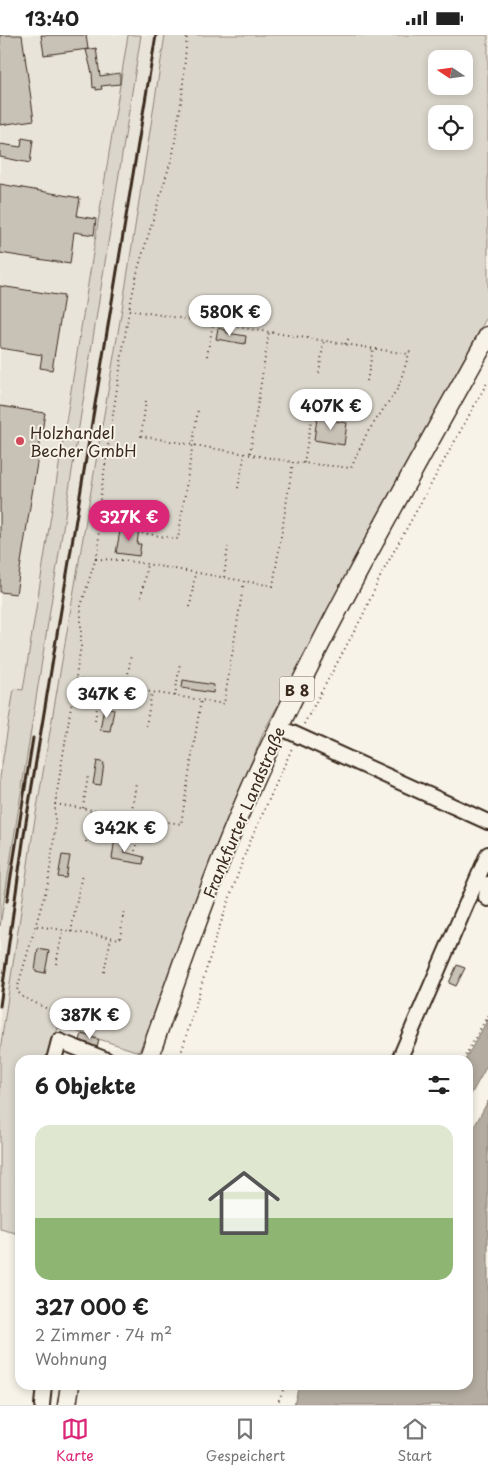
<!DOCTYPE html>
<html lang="de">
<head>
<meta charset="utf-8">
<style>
	body { margin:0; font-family:"Playpen Sans",sans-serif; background:#f2f2f2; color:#222; height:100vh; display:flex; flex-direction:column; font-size:19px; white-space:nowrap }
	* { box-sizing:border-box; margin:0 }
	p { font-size:16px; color:#767676 }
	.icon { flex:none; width:28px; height:28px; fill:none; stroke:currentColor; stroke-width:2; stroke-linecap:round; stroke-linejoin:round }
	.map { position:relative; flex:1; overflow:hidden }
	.panel { position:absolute; left:15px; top:1020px; width:458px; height:335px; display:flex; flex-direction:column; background:#fff; border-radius:15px; box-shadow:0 2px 8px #0003 }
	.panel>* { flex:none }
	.needle { width:32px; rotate:283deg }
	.controls { position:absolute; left:428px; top:15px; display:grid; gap:10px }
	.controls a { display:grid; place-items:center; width:45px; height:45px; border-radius:10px; background:#fff; box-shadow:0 2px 8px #0003; font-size:25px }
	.price { position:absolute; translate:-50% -42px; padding:0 11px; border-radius:18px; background:#fff; color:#222; font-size:16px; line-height:32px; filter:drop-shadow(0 1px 2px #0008) }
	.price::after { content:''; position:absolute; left:50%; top:30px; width:15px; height:11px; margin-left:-8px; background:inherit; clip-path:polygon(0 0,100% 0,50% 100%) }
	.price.active { background:#db2777; color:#fff }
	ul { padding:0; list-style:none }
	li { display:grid; align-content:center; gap:10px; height:265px; padding:0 20px }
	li+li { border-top:1px solid #e0e0e0 }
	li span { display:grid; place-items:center; height:155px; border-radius:15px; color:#555 }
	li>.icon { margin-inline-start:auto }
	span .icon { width:90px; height:90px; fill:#fffc; stroke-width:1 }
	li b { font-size:21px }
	h2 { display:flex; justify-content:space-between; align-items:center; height:60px; padding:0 20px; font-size:21px }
	.status { display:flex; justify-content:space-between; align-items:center; height:35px; padding:0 25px; background:#fff; direction:ltr }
	.status svg { height:14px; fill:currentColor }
	.tabs { display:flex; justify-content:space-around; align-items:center; height:70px; border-top:1px solid #e0e0e0; background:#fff; font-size:14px; color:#767676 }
	.tabs a { display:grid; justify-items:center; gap:2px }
	.tabs .active { color:#db2777 }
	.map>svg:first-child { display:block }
	.built { fill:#e9e4d9 }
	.green { fill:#dbd6cb; stroke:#8b8074; fill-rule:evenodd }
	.water { fill:#b4aca0; stroke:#84786c }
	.building { fill:#c8c1b6; stroke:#3b2a1e }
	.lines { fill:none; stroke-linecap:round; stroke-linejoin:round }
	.minor-casing { stroke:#3b2a1e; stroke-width:18 }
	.major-casing { stroke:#3b2a1e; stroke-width:21 }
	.path { stroke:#3b2a1e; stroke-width:2; stroke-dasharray:1 4; stroke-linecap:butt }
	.minor { stroke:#f7f3e8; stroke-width:14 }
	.major { stroke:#f7f3e8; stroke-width:18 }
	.rail { stroke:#3b2a1e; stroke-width:3 }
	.poi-dot { fill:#d1495b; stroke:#f7f3e8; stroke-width:2 }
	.labels { text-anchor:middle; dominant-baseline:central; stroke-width:4; stroke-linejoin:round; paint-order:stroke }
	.shield { fill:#f7f3e8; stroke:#73665b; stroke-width:1 }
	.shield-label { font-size:15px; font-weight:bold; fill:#3b2a1e }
	.poi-label { font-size:16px; fill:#3b2a1e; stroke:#f7f3e8; text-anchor:start }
	.street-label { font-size:16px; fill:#3b2a1e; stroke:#f7f3e8 }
</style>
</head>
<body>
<div class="status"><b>13:40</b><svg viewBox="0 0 49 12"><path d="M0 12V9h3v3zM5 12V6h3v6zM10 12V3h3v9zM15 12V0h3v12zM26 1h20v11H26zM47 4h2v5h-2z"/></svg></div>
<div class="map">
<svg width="488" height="1370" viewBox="0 0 488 1370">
	<rect width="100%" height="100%" fill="#f7f3e8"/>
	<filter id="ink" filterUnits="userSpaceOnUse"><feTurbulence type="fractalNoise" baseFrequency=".02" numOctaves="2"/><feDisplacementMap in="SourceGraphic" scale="10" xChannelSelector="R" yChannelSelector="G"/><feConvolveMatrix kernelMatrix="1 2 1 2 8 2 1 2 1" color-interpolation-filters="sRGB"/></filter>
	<g filter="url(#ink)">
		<!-- built -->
		<path class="built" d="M0 0H128L23 655 14 654 0 741Z
			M141 0H165L123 268 33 796 0 1018V891Z"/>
		<!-- green -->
		<path class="green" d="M128 0H141L0 891V742L14 654 23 655Z
			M165 0H488V280L263 698 139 1017 68 994 58 993 49 1025H20V1127L15 1144 20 1154V1199L0 1194V1018L3 995 33 796 123 268ZM436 24H464V51H436ZM436 79H464V106H436Z"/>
		<!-- water -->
		<path class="water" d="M488 984V1029L468 1065V1025H465Z
			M488 1066V1370H294L299 1350H468V1103Z"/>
		<!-- building -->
		<path class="building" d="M0 0H22L34 85 0 90Z
			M41 0H86L88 14 44 20Z
			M96 13 100 41 120 38V49L101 51 102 54 96 55V52L93 53 92 38 86 15Z
			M22 103 33 105 30 128 0 122V109L21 112Z
			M0 149 80 163 77 181 96 184 94 200 74 197 70 229 0 218Z
			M0 251 64 261 52 335 40 333 42 320 0 313Z
			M218 293 225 295 227 298 246 301 245 309 216 304Z
			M0 371 45 378 16 559 0 557Z
			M317 383 347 388 344 410 314 405Z
			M124 491 139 494 137 509H141L139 521 116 518 120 496H124Z
			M183 645 214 650 213 658 182 653Z
			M104 672 114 674 110 696 100 695Z
			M97 726 104 728 101 750 93 749Z
			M115 802 126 804 124 817 144 822 143 829 112 824Z
			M62 820 70 821 66 843 58 842Z
			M38 914 49 916 45 938 35 936Z
			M457 930 465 933 456 951 449 948Z
			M82 999 99 1005 97 1012 80 1005Z"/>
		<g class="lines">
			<!-- minor casing -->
			<g class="minor-casing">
				<path id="minor" d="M290 697 488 787
					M488 849 486 862 488 864
					M54 1025 59 1006 107 1025
					M399 1025 488 819
					M42 1370 44 1350"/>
			</g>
			<!-- major casing -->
			<g class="major-casing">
				<path id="major" d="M148 1025C182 929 215 832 257 739 326 589 408 445 488 301
					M67 1370 70 1350"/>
			</g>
			<!-- path -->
			<path class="path" d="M129 275 408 319
				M345 309 349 303
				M207 321 213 289
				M319 338 324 306
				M367 346 373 314
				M146 366 141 401 293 427
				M250 418 269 297
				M304 428 312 380
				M238 453 245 419
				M142 498 178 504 198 375
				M96 524 123 525 244 546
				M224 542 228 512
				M141 562 147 529
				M190 572 195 538
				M76 644 101 649
				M126 653 131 619
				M175 661 180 628
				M95 685 101 649 201 665
				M304 689 362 582 382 538 488 346
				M146 691 152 657
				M55 769 181 789 201 665 224 669 244 546 273 551 293 427 351 433 367 398 398 353 411 313
				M83 773 88 741
				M131 781 136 748
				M86 807 91 774
				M135 816 140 782
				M37 891 120 904 124 875
				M71 897 82 839
				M56 929 63 895
				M104 937 111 903
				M62 994 60 980 23 962 17 956 18 951 48 848 55 795V769L81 611V571L99 513 98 477 129 275 138 234 173 119 182 61 187 0
				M165 1019 179 1025
				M179 1025 216 902 246 816 293 711
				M463 1025 488 980
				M277 1370 285 1350"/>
			<!-- minor -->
			<use href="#minor" class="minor"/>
			<!-- major -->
			<use href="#major" class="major"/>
			<!-- rail -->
			<path class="rail" d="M7 866 33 703
				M0 971 25 793 156 0"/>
		</g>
	</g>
	<!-- markers -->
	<circle class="poi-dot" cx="20" cy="406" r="5"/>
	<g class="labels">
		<!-- shield labels -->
		<rect class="shield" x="279.5" y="641.5" width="35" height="25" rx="4"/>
		<g class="shield-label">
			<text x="297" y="654">B 8</text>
		</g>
		<!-- poi labels -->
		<g class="poi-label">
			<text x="30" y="397">Holzhandel<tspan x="30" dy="18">Becher GmbH</tspan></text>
		</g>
		<!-- street labels -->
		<g class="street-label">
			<text transform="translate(243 777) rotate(-67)">Frankfurter Landstraße</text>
		</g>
	</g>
</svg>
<div class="controls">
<a><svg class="needle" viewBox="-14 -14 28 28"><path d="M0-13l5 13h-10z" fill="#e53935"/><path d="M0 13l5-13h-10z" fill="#767676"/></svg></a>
<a><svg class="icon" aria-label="locate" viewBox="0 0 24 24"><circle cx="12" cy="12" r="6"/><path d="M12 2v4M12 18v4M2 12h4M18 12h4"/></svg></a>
</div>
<b class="price" style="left:230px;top:302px">580K €</b>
<b class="price" style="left:331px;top:396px">407K €</b>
<b class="price active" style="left:129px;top:507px">327K €</b>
<b class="price" style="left:107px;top:684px">347K €</b>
<b class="price" style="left:125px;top:818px">342K €</b>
<b class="price" style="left:90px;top:1005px">387K €</b>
<section class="panel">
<h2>6 Objekte<svg class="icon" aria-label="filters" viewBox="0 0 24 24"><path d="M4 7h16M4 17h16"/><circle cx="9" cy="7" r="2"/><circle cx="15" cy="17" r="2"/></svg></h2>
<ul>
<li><span style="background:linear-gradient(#dfe7d0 60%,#8fb573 0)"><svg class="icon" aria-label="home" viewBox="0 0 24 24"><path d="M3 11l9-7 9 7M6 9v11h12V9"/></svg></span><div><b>327 000 €</b><p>2 Zimmer · 74 m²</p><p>Wohnung</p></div></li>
</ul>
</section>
</div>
<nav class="tabs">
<a class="active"><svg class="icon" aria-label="map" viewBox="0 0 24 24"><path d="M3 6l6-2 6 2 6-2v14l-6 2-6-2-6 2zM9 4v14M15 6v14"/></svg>Karte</a>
<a><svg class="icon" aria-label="saved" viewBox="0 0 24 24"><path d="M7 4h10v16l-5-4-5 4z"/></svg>Gespeichert</a>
<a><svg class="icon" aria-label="home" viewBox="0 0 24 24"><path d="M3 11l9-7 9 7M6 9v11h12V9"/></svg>Start</a>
</nav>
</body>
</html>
